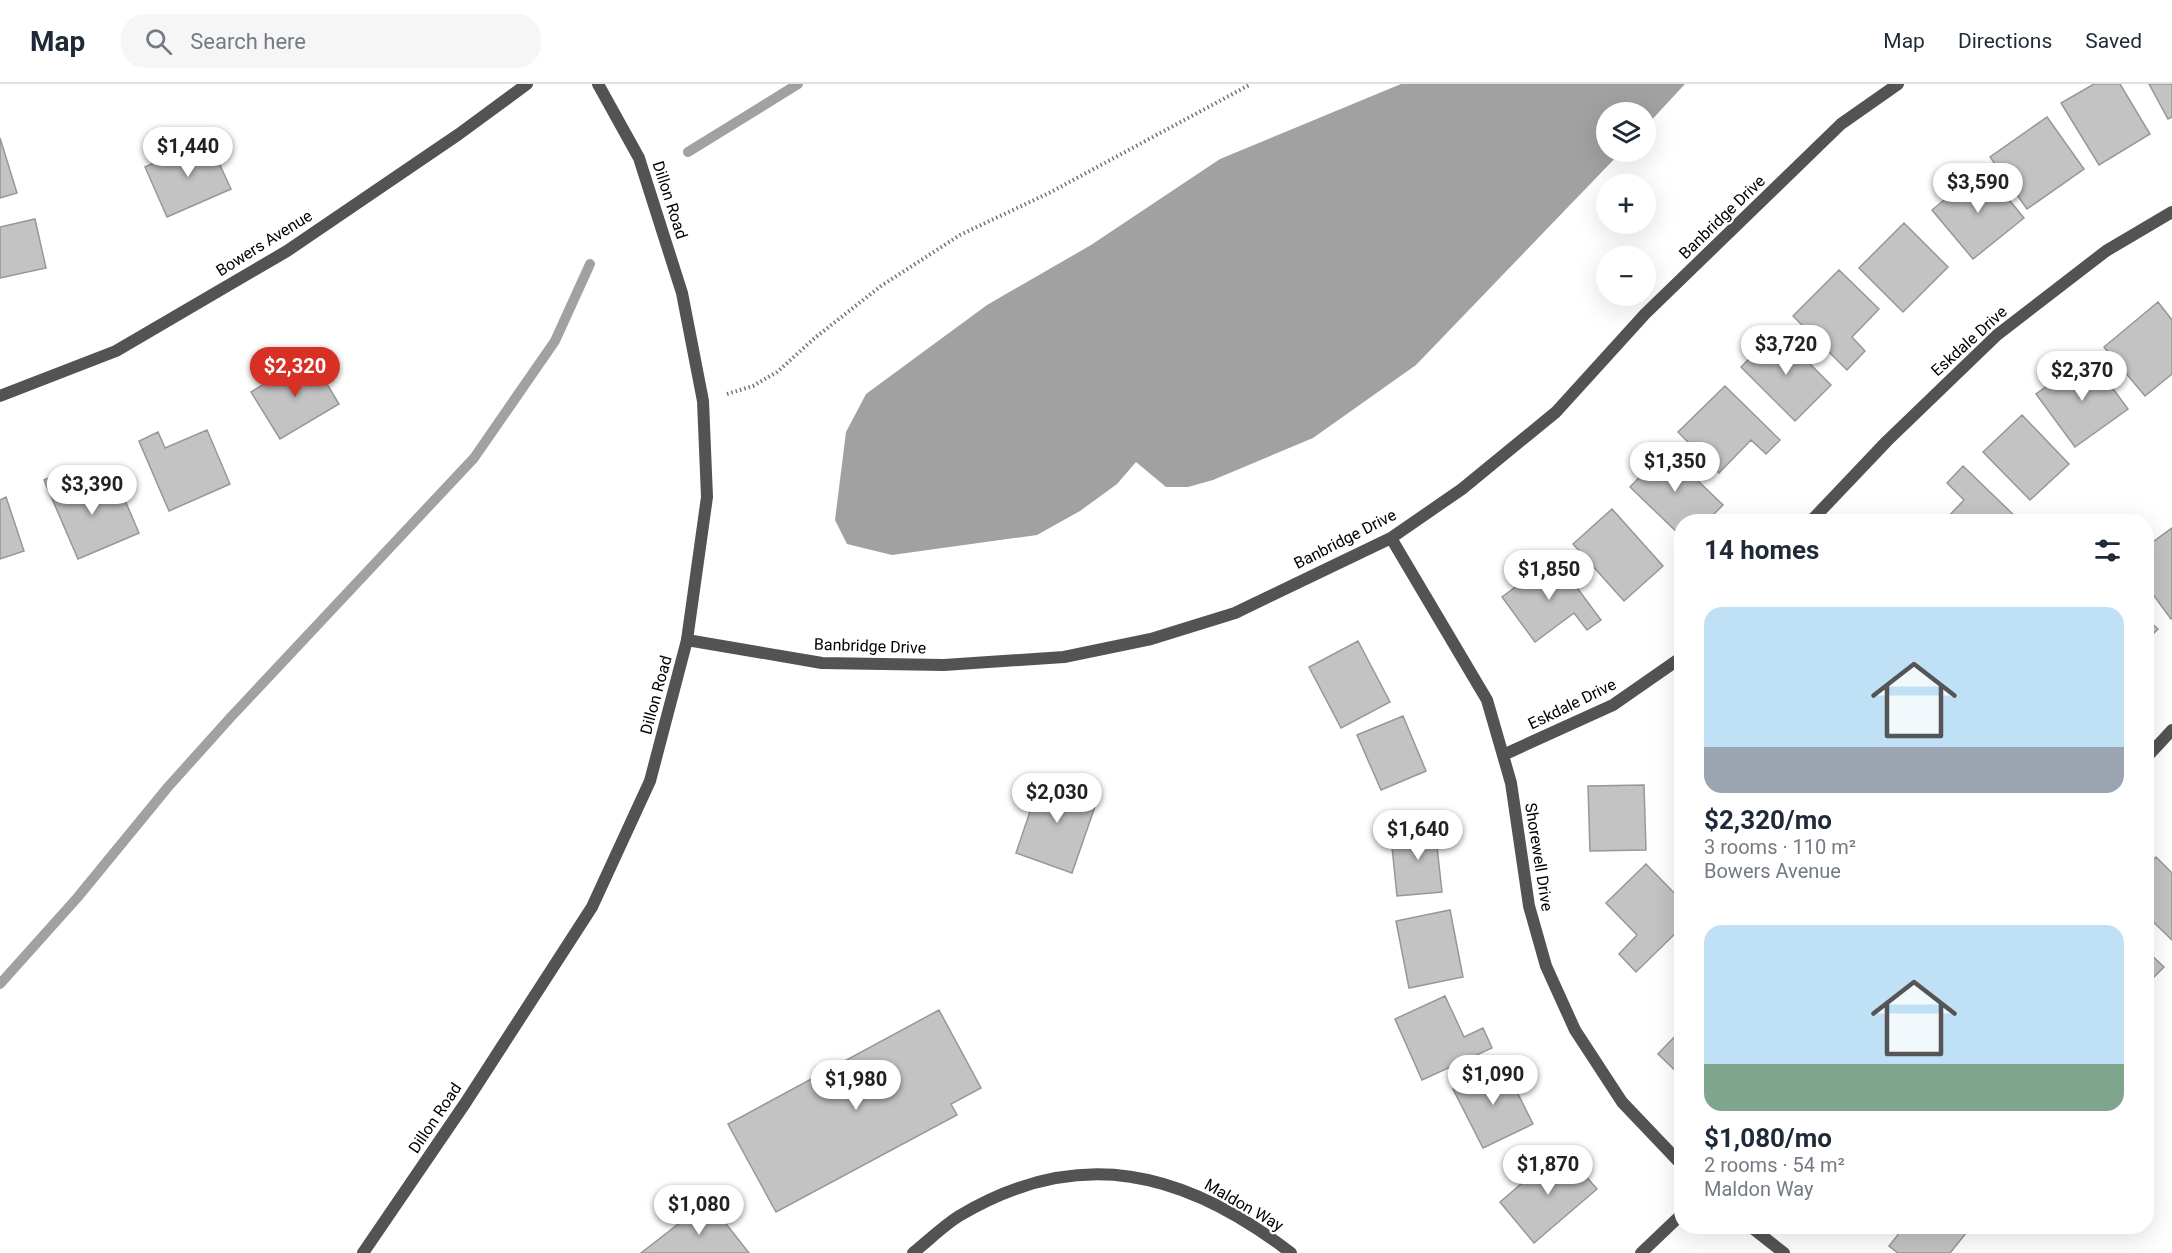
<!DOCTYPE html>
<html lang="en">
<head>
<meta charset="utf-8">
<style>
	body { margin:0; font-family:Roboto,sans-serif; background:#f6f6f7; color:#1f2937; height:100vh; display:flex; flex-direction:column; font-size:22px; white-space:nowrap }
	* { box-sizing:border-box; margin:0 }
	p { font-size:20px; color:#747a83 }
	.icon { flex:none; width:33px; height:33px; fill:none; stroke:currentColor; stroke-width:2; stroke-linecap:round; stroke-linejoin:round }
	.map { position:relative; flex:1; overflow:hidden }
	.drawer { position:absolute; left:1674px; top:430px; width:480px; height:720px; display:flex; flex-direction:column; background:#fff; border-radius:24px; box-shadow:0 6px 24px #0002 }
	.drawer>* { flex:none }
	.buttons { position:absolute; left:1596px; top:18px; display:grid; gap:12px }
	.buttons a { display:grid; place-items:center; width:60px; height:60px; border-radius:50%; background:#fff; box-shadow:0 6px 24px #0002; font-size:30px }
	.price { position:absolute; translate:-50% -51px; padding:0 14px; border-radius:21px; background:#fff; color:#222; font-size:20px; line-height:39px; filter:drop-shadow(0 2px 3px #0008) }
	.price::after { content:''; position:absolute; left:50%; top:36px; width:18px; height:14px; margin-left:-9px; background:inherit; clip-path:polygon(0 0,100% 0,50% 100%) }
	.price.on { background:#d93025; color:#fff }
	ul { padding:0; list-style:none }
	li { display:grid; align-content:center; gap:12px; height:318px; padding:0 30px }
	li span { display:grid; place-items:center; height:186px; border-radius:18px; color:#555 }
	li>.icon { margin-inline-start:auto }
	span .icon { width:108px; height:108px; fill:#fffc; stroke-width:1 }
	li b { font-size:26px }
	h2 { display:flex; justify-content:space-between; align-items:center; height:72px; padding:0 30px; font-size:26px }
	header { display:flex; align-items:center; gap:36px; box-sizing:border-box; height:84px; padding:0 30px; background:#fff; border-bottom:2px solid #e0e1e3 }
	header strong { font-size:28px }
	nav { display:flex; gap:33px; margin-inline-start:auto; font-size:21px }
	.search { width:420px; height:54px; background:#f6f6f7; display:flex; align-items:center; gap:15px; box-sizing:border-box; padding:0 21px; border-radius:24px; color:#747a83; font-size:22px }
	.map>svg:first-child { display:block }
	.water { fill:#a1a1a1 }
	.lines { fill:none; stroke-linecap:round; stroke-linejoin:round }
	.stream { stroke:#a1a1a1; stroke-width:10 }
	.building { fill:#c3c3c3; stroke:#979797; stroke-width:1.5 }
	.path { stroke:#757575; stroke-width:4; stroke-dasharray:1.5 3; stroke-linecap:butt }
	.minor { stroke:#535353; stroke-width:12 }
	.tertiary { stroke:#535353; stroke-width:12 }
	.labels { text-anchor:middle; dominant-baseline:central; stroke-width:4.5; stroke-linejoin:round; paint-order:stroke }
	.street-label { font-size:16px; fill:#000; stroke:#fff }
</style>
</head>
<body>
<header>
<strong>Map</strong>
<div class="search"><svg class="icon" aria-label="search" viewBox="0 0 24 24"><circle cx="10" cy="10" r="6"/><path d="M15 15l6 6"/></svg>Search here</div>
<nav><a>Map</a><a>Directions</a><a>Saved</a></nav>
</header>
<div class="map">
<svg width="2172" height="1169" viewBox="0 0 2172 1169">
	<rect width="100%" height="100%" fill="#fff"/>
	<!-- water -->
	<path class="water" d="M1401 0H1685L1646 42V28H1606V68H1621L1416 281 1313 354 1213 396 1188 403H1166L1136 378 1117 400 1080 427 1037 451 892 471 847 460 835 436 846 348 866 310 987 221 1091 161 1220 75Z"/>
	<g class="lines">
		<!-- stream -->
		<path class="stream" d="M688 68 798 0
			M0 900 77 814 168 703 230 634 474 374 555 257 590 180"/>
	</g>
	<!-- building -->
	<path class="building" d="M2094 0H2120L2150 50 2099 81 2061 19Z
		M2149 0H2172V33L2168 35Z
		M2047 33 2084 85 2027 125 1990 73Z
		M0 54 17 109 0 114Z
		M208 55 231 105 167 133 145 83Z
		M1983 84 2024 134 1973 175 1932 126Z
		M35 135 46 184 0 194V143Z
		M1904 139 1948 183 1903 228 1859 184Z
		M1839 186 1879 225 1852 253 1865 267 1847 286 1793 232Z
		M2158 218 2172 236V290L2145 312 2104 263Z
		M1777 247 1831 301 1795 337 1741 283Z
		M310 272 339 320 280 355 251 308Z
		M2089 272 2128 325 2075 363 2036 310Z
		M1725 302 1780 356 1766 370 1751 356 1719 389 1678 348Z
		M2022 331 2069 380 2030 416 1983 368Z
		M207 346 230 400 169 427 139 357 158 348 165 364Z
		M1666 366 1723 421 1706 438H1682V453L1630 403Z
		M1963 382 2021 438H1943L1964 416 1947 399Z
		M65 387 78 418 118 400 139 449 78 475 44 396Z
		M6 413 24 467 0 475V416Z
		M1612 425 1663 482 1624 517 1573 460Z
		M2172 444V535H2171L2146 501V463Z
		M1555 474 1601 536 1587 546 1574 529 1535 558 1502 513Z
		M2146 534 2158 545 2146 557Z
		M1358 557 1390 618 1341 644 1309 583Z
		M1403 632 1426 687 1381 706 1357 651Z
		M1042 692 1099 711 1072 789 1016 769Z
		M1644 701 1646 766 1590 767 1588 702Z
		M1434 735 1442 808 1397 812 1392 763 1406 761 1404 739Z
		M2156 773 2172 789V856L2146 831V821L2152 815 2146 810V783Z
		M1646 780 1682 817V843L1636 888 1619 870 1637 851 1606 819Z
		M1450 826 1463 893 1409 904 1396 837Z
		M2146 866 2164 883 2146 901Z
		M1445 912 1464 953 1483 944 1492 964 1422 996 1395 935Z
		M939 926 981 1004 951 1020 957 1031 776 1128 728 1040Z
		M1682 945V993L1658 970Z
		M1503 980 1533 1040 1483 1064 1453 1005Z
		M1562 1065 1597 1105 1534 1159 1500 1118Z
		M708 1117 749 1169H641Z
		M1904 1143H1971L1950 1169H1898L1889 1162Z"/>
	<g class="lines">
		<!-- path -->
		<path class="path" d="M727 310 753 302 777 288 816 253 881 202 960 151 1051 108 1251 0"/>
		<!-- minor -->
		<path class="minor" d="M0 312 116 267 287 167 459 50 527 0
			M1810 438 1887 357 1997 251 2106 167 2172 128
			M1391 454 1487 616 1511 699 1529 822 1546 882 1575 946 1622 1018 1682 1081
			M687 556 822 579 944 581 1064 573 1151 555 1235 529 1391 454 1462 405 1556 328 1645 230 1841 40 1898 0
			M1503 671 1613 621 1682 573
			M2146 674 2172 646
			M1751 1143 1784 1169
			M913 1169C928 1157 943 1142 959 1132 1079 1060 1185 1087 1291 1169
			M1641 1169 1682 1130"/>
		<!-- tertiary -->
		<path class="tertiary" d="M363 1169 466 1018 592 823 650 697 687 556 707 413 703 317 682 209 639 74 598 0"/>
	</g>
	<g class="labels">
		<!-- street labels -->
		<g class="street-label">
			<text transform="translate(670 116) rotate(72)">Dillon Road</text>
			<text transform="translate(1722 133) rotate(-44)">Banbridge Drive</text>
			<text transform="translate(264 159) rotate(-32)">Bowers Avenue</text>
			<text transform="translate(1969 257) rotate(-42)">Eskdale Drive</text>
			<text transform="translate(1345 455) rotate(-27)">Banbridge Drive</text>
			<text transform="translate(870 562) rotate(2)">Banbridge Drive</text>
			<text transform="translate(656 611) rotate(-75)">Dillon Road</text>
			<text transform="translate(1572 620) rotate(-26)">Eskdale Drive</text>
			<text transform="translate(1539 773) rotate(81)">Shorewell Drive</text>
			<text transform="translate(435 1034) rotate(-56)">Dillon Road</text>
			<text transform="translate(1244 1121) rotate(30)">Maldon Way</text>
		</g>
	</g>
</svg>
<div class="buttons">
<a><svg class="icon" aria-label="layers" viewBox="0 0 24 24"><path d="M12 4l9 5-9 5-9-5zM3 14l9 5 9-5"/></svg></a>
<a>+</a>
<a>−</a>
</div>
<b class="price" style="left:188px;top:94px">$1,440</b>
<b class="price" style="left:1978px;top:130px">$3,590</b>
<b class="price" style="left:1786px;top:292px">$3,720</b>
<b class="price on" style="left:295px;top:314px">$2,320</b>
<b class="price" style="left:2082px;top:318px">$2,370</b>
<b class="price" style="left:1675px;top:409px">$1,350</b>
<b class="price" style="left:92px;top:432px">$3,390</b>
<b class="price" style="left:1549px;top:517px">$1,850</b>
<b class="price" style="left:1057px;top:740px">$2,030</b>
<b class="price" style="left:1418px;top:777px">$1,640</b>
<b class="price" style="left:1493px;top:1022px">$1,090</b>
<b class="price" style="left:856px;top:1027px">$1,980</b>
<b class="price" style="left:1548px;top:1112px">$1,870</b>
<b class="price" style="left:699px;top:1152px">$1,080</b>
<section class="drawer">
<h2>14 homes<svg class="icon" aria-label="filters" viewBox="0 0 24 24"><path d="M4 7h16M4 17h16"/><circle cx="9" cy="7" r="2"/><circle cx="15" cy="17" r="2"/></svg></h2>
<ul>
<li><span style="background:linear-gradient(#bfe0f5 75%,#9aa5b1 0)"><svg class="icon" aria-label="home" viewBox="0 0 24 24"><path d="M3 11l9-7 9 7M6 9v11h12V9"/></svg></span><div><b>$2,320/mo</b><p>3 rooms · 110 m²</p><p>Bowers Avenue</p></div></li>
<li><span style="background:linear-gradient(#bfe0f5 75%,#7fa58c 0)"><svg class="icon" aria-label="home" viewBox="0 0 24 24"><path d="M3 11l9-7 9 7M6 9v11h12V9"/></svg></span><div><b>$1,080/mo</b><p>2 rooms · 54 m²</p><p>Maldon Way</p></div></li>
</ul>
</section>
</div>
</body>
</html>
